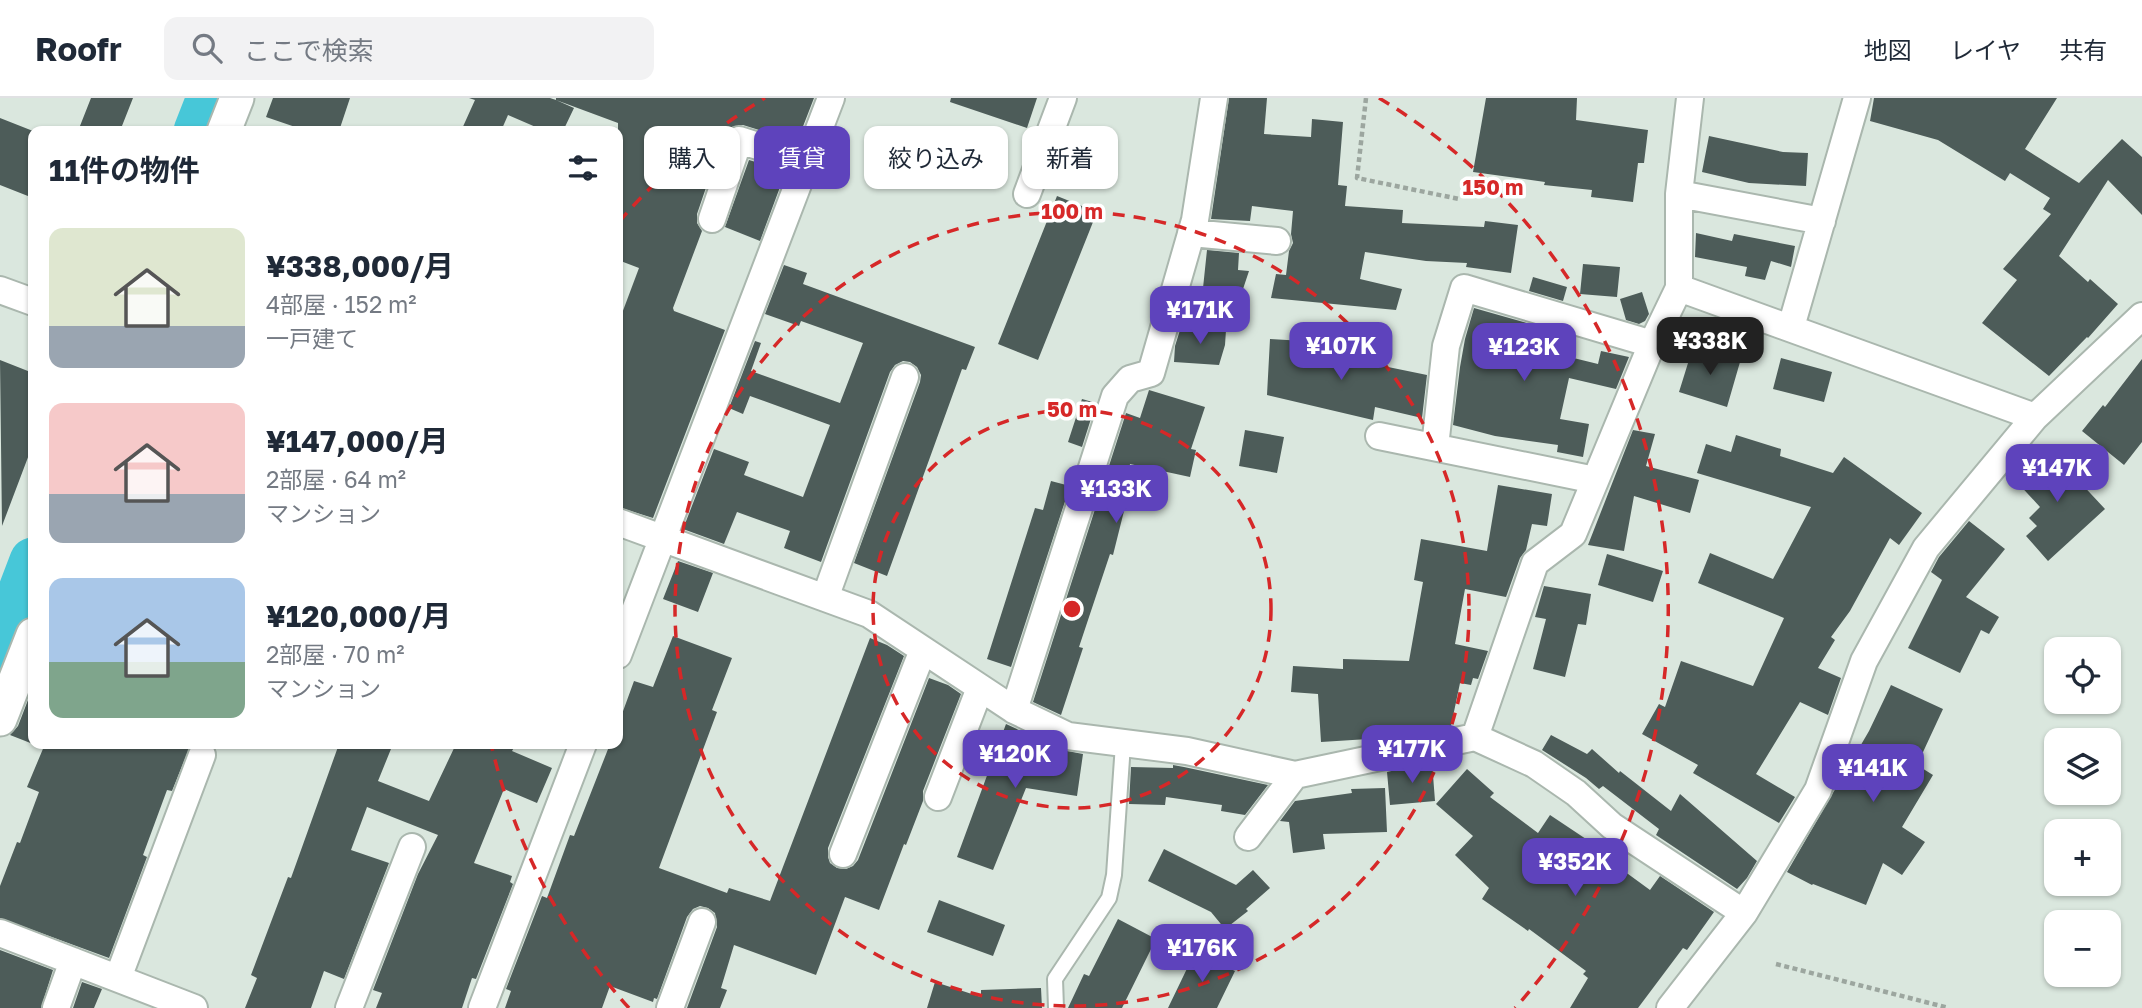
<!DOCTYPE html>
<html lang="ja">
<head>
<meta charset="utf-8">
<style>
	body { margin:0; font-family:"Golos Text","Noto Sans JP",sans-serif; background:#f2f2f3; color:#1f2937; height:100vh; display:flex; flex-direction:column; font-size:26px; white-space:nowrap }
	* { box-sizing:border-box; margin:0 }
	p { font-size:23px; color:#747a83 }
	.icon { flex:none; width:38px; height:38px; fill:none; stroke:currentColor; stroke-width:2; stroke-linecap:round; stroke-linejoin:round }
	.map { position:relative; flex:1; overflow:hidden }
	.drawer { position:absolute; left:28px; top:28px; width:595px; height:623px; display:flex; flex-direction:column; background:#fff; border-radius:14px; box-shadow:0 2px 5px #0004 }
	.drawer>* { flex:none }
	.hud { position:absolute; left:644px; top:28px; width:665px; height:63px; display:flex; gap:14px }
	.controls { position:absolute; left:2044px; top:539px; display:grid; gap:14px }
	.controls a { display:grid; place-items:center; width:77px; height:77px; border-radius:14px; background:#fff; box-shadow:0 2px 5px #0004; font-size:35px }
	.price { position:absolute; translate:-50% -60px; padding:0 16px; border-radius:14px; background:#5e43bc; color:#fff; font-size:23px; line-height:46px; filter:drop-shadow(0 2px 4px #0008) }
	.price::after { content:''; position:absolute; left:50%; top:42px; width:21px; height:16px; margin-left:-10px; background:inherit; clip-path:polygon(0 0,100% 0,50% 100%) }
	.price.on { background:#222; color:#fff }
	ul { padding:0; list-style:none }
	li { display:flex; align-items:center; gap:21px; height:175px; padding:0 21px }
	li span { display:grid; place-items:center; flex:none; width:196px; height:140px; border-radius:14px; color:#555 }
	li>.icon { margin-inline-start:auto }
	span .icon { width:84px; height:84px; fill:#fffc; stroke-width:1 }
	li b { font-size:30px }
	h2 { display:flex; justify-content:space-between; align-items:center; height:84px; padding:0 21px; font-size:30px }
	.pill { padding:0 24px; border-radius:14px; background:#fff; box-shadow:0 2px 5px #0004; font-size:24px; line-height:63px }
	.pill.on { background:#5e43bc; color:#fff }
	header { display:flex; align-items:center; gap:42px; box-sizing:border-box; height:98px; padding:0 35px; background:#fff; border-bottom:2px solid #e0e1e3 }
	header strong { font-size:33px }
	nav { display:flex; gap:38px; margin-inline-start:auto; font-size:24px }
	.search { width:490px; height:63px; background:#f2f2f3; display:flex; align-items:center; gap:18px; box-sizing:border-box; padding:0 24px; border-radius:14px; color:#747a83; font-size:26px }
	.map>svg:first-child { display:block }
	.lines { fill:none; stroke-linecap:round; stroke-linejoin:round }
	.river { stroke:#47c7d8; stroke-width:47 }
	.building { fill:#4d5c59 }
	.service-casing { stroke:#aab7ae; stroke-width:18 }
	.minor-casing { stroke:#aab7ae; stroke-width:30 }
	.tertiary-casing { stroke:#aab7ae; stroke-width:37 }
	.path { stroke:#9ca69f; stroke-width:4.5; stroke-dasharray:5 3.5; stroke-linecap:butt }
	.service { stroke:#fff; stroke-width:14 }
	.minor { stroke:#fff; stroke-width:26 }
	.tertiary { stroke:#fff; stroke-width:33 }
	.ring { fill:none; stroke:#d62828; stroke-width:3.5; stroke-dasharray:12 9 }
	.centre { fill:#d62828; stroke:#fff; stroke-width:3.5 }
	.ring-label { font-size:21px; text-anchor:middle; font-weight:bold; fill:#d62828; stroke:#fff; stroke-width:7; stroke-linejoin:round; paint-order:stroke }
</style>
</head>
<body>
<header>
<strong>Roofr</strong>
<div class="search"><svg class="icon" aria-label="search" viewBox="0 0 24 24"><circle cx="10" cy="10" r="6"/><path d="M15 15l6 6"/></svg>ここで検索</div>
<nav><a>地図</a><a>レイヤ</a><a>共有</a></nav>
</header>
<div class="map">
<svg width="2142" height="910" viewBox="0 0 2142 910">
	<rect width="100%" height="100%" fill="#dae7de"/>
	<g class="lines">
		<!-- river -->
		<path class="river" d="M197 33 210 0
			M0 549 33 463"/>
	</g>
	<!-- building -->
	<path class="building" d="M91 0H133L120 33H78Z
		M273 0H350L339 33H307L266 19Z
		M469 0H550L556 2V0H814L797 44 743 27 729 30 724 37 697 116V125L702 133 673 210 674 213 725 232 653 420 618 409V226L639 170 618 162V25L556 2 574 10 563 33H545L508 17 501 33H461L475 2Z
		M951 0H1037L1027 30 950 4Z
		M1229 0H1267L1264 36 1311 39 1312 21 1343 24 1338 87 1347 88 1345 108 1403 112 1402 125 1484 129 1485 123 1518 127 1511 175 1466 169 1467 165 1426 163 1365 154 1360 181 1402 191 1396 212 1271 200 1276 176 1286 177 1289 153 1293 145 1291 136 1293 113 1252 108 1250 123 1211 121Z
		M1486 0H1577L1576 22 1648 32 1644 65H1638L1633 104 1591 99 1592 92 1544 87 1545 84 1473 74Z
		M1874 0H2057L2025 51 2079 85 2122 41 2142 59V117L2108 82 2059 158 2088 184 2090 181 2118 206 2088 240 2087 239 2049 278 1982 225 2017 182 2003 171 2051 116 2043 111 2050 100 2010 75 2005 83 1938 42 1870 23Z
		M0 20 33 33V100L0 87Z
		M1709 38 1783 54 1808 55 1806 88 1749 85 1702 74Z
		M749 62 786 73 760 143 725 129Z
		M1057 98 1097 114 1038 262 998 246Z
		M1696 135 1732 143 1734 136 1795 148 1791 169 1771 163 1765 182 1745 178 1747 169 1695 159Z
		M1207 152 1239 155 1238 172 1249 173 1242 194 1203 190Z
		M1583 166 1620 169 1617 199 1580 196Z
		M784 167 807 175 803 186 975 249 966 272 962 271 887 478 854 465 920 284 921 277 917 269 910 264 903 263 895 267 890 274 821 464 784 450 790 433 737 414 724 446 683 431 714 351 749 364 744 377 803 399 830 327 750 298 743 316 729 310 755 243 761 245 751 273 840 305 863 245 801 223 799 228 765 216Z
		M1533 179 1567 189 1563 203 1529 193Z
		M1642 194 1649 216 1645 223 1639 226 1626 222 1620 201Z
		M1474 210 1555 233 1549 254 1598 266 1601 253 1629 259 1616 291 1569 280 1560 321 1589 326 1583 359 1557 354 1558 347 1495 338 1453 327 1460 269 1465 241Z
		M1181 229 1226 232 1225 247 1219 267 1174 264 1175 248Z
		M1270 241 1321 244 1320 255 1427 277 1422 320 1375 309 1373 322 1267 297Z
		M1693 249 1740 264 1727 309 1679 294Z
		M1781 260 1832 274 1824 304 1773 291Z
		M2142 261V344L2124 367 2082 333 2103 307 2105 309Z
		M0 262 33 275V346L2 428Z
		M1149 292 1205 309 1191 351 1196 352 1190 379 1130 366 1123 408 1125 409 1113 457 1110 456 1079 549 1083 550 1061 617 1033 604 1126 315 1140 320Z
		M1082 301 1096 305 1082 349 1068 344Z
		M1245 332 1284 339 1277 375 1239 368Z
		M1633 332 1655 336 1646 368 1699 382 1690 415 1634 398 1624 453 1588 447Z
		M1736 337 1781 351 1780 358 1833 375 1844 359 1922 415 1899 447 1890 440 1850 513 1831 539 1835 542 1818 570 1841 580 1828 617 1800 604 1756 676 1795 699 1779 725 1693 675 1698 667 1642 636 1659 606 1665 609 1681 563 1753 588 1784 520 1698 485 1710 455 1773 481 1811 409 1697 375 1706 346 1731 354Z
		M2049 351 2105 411 2048 463 2026 438 2037 428 2029 420 2040 409 2015 382Z
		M1051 383 1070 388 1011 569 987 561 1035 410 1043 412Z
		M1498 387 1552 396 1547 428 1532 426 1526 452 1520 460 1506 499 1465 491 1455 546 1488 553 1478 581 1473 580 1471 587 1460 585 1451 628 1384 642V640L1321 644 1318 596 1291 594 1293 568 1343 571V561L1409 563 1423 484 1414 482 1421 441 1487 453Z
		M1969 423 2005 451 1966 499 1999 519 1989 536 1981 532 1960 575 1908 550 1942 482 1931 474 1939 459Z
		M1607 456 1663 473 1653 504 1598 487Z
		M678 463 713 475 698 514 663 501Z
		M1544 488 1591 496 1586 527 1578 526 1565 579 1533 571 1546 521 1535 519Z
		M673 538 732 560 712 612 717 614 659 770 727 795 729 790 770 803 870 540 887 547 904 558 828 750V759L830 765 837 770 846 771 853 768 858 762 929 580 948 587 961 596 923 693V703L906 747 904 746 879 812 845 799 816 877 734 847 721 890 727 892 720 910H687L717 829 715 815 708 810 700 808 693 811 687 819 657 901 654 900 653 904 610 888 602 910H505L511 893 506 891 542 798 547 800 570 737 574 738 610 646H618V627L634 583 653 589Z
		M1891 587 1943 611 1917 667 1933 677 1902 729 1925 744 1902 777 1883 765 1866 807 1813 786 1812 787 1787 774 1869 633Z
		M33 589V646L10 637 18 628Z
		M1006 626 1062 652 1083 656 1077 698 1026 690 993 772 957 759Z
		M1551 637 1587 656 1592 651 1619 675 1620 673 1671 713 1680 696 1757 763 1747 780 1737 791 1656 737 1659 731 1603 688 1599 691 1586 680 1542 652Z
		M45 646H191L172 693 167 692 143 757 147 759 109 860 0 820V788L17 744 20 745 39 694 27 689Z
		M339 646H393L378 683 429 703 456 646H516L512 653 552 670 537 705 504 691 474 765 512 778 510 784 513 786 476 881 472 880 462 910H376L382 895 373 892 418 776 438 737 367 709 351 752 389 765 344 881 324 873 311 910H245L257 880 251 877 288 779 291 780Z
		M1432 664 1435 703 1390 707 1387 674Z
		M1173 667 1184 669 1268 687 1245 717 1221 713 1222 707 1166 699 1165 707 1129 706 1131 669 1173 670Z
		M1467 671 1494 695 1490 699 1538 735 1550 717 1589 743 1587 746 1650 792 1660 778 1714 814 1687 852 1683 850 1638 910H1570L1588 880 1583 876 1586 873 1529 831 1528 833 1482 801 1489 790 1455 757 1473 738 1436 706Z
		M1385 690 1387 734 1323 736 1325 751 1293 755 1289 724 1280 723 1295 703 1352 695 1351 691Z
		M1164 751 1236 787 1253 772 1270 790 1246 811 1248 813 1225 831 1211 814 1148 783Z
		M939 802 1005 827 993 858 927 834Z
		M1118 821 1156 841 1122 910H1068L1084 876 1089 878Z
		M0 852 53 872 41 910H0Z
		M1195 854 1235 873 1217 910H1168Z
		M82 884 102 891 94 910H73Z
		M935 884 981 899V892L1041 890 1042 910H927Z"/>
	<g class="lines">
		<!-- service casing -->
		<g class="service-casing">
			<path id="service" d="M1056 910 1055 881 1109 800 1114 777 1123 646"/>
		</g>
		<!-- minor casing -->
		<g class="minor-casing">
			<path id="minor" d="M1690 0 1679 96V190L2035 319
				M1027 96 1063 0
				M1679 96 1822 123
				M712 121 739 42 806 63
				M1191 135 1277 143
				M0 192 33 204
				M1791 229 1857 0
				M1379 338 1595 382
				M1435 349 1446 248 1464 190 1652 246
				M618 424 869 516 1014 612 1068 638 1187 653 1295 677 1475 639 1534 666 1576 695 1612 728 1744 815
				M825 500 905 279
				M618 557 831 0
				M1014 612 1115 298 1130 281 1151 275 1195 122 1214 0
				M1475 639 1535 465 1573 436 1652 246 1679 190
				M938 699 980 590
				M1248 739 1295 677
				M843 756 923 552
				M0 835 194 910
				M118 880 202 657
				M56 910 73 863
				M349 910 412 749
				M482 910 583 646
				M670 910 702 824
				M1670 910 1744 815 1818 692 1864 563 1926 450 2035 319 2142 218"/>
		</g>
		<!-- tertiary casing -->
		<g class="tertiary-casing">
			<path id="tertiary" d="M224 33 237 0
				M0 621 33 537"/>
		</g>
		<!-- path -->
		<path class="path" d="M1366 0 1357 80 1459 101
			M1776 866 1949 910"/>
		<!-- service -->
		<use href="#service" class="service"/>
		<!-- minor -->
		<use href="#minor" class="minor"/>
		<!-- tertiary -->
		<use href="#tertiary" class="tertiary"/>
	</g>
	<!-- distance rings -->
	<g class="ring">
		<circle cx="1072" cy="511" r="199"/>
		<circle cx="1072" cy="511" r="397"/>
		<path d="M629 910A596 596 0 0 1 492 650M619 124A596 596 0 0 1 765 0M1379 0A596 596 0 0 1 1515 910"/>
	</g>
	<circle cx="1072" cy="511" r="10" class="centre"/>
	<g class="ring-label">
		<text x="1493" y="97">150 m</text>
		<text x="1072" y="121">100 m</text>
		<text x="1072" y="319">50 m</text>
	</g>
</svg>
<div class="controls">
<a><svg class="icon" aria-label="locate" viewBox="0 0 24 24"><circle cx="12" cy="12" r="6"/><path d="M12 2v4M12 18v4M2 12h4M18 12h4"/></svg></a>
<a><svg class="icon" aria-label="layers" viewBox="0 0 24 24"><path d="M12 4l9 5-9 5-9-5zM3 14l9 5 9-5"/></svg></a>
<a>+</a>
<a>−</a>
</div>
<b class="price" style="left:1200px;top:248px">¥171K</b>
<b class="price on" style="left:1710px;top:279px">¥338K</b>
<b class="price" style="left:1341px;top:284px">¥107K</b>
<b class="price" style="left:1524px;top:285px">¥123K</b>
<b class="price" style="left:2057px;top:406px">¥147K</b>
<b class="price" style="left:1116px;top:427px">¥133K</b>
<b class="price" style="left:1412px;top:687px">¥177K</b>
<b class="price" style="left:1015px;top:692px">¥120K</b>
<b class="price" style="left:1873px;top:706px">¥141K</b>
<b class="price" style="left:1575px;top:800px">¥352K</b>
<b class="price" style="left:1202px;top:886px">¥176K</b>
<div class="hud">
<a class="pill">購入</a>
<a class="pill on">賃貸</a>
<a class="pill">絞り込み</a>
<a class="pill">新着</a>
</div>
<section class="drawer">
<h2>11件の物件<svg class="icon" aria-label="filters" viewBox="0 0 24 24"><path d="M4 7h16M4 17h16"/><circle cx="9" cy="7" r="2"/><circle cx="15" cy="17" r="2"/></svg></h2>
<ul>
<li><span style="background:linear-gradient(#dfe7d0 70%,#9aa5b1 0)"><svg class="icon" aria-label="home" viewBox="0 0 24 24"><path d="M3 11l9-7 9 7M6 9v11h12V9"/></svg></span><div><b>¥338,000/月</b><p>4部屋 · 152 m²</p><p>一戸建て</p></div></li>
<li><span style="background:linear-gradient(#f6c9c9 65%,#9aa5b1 0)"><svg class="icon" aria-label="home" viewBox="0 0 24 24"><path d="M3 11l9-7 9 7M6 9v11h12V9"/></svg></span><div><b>¥147,000/月</b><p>2部屋 · 64 m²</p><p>マンション</p></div></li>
<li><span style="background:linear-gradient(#a9c7e8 60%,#7fa58c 0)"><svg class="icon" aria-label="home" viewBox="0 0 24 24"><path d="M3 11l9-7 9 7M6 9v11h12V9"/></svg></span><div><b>¥120,000/月</b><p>2部屋 · 70 m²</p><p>マンション</p></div></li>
</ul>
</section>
</div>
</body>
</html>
